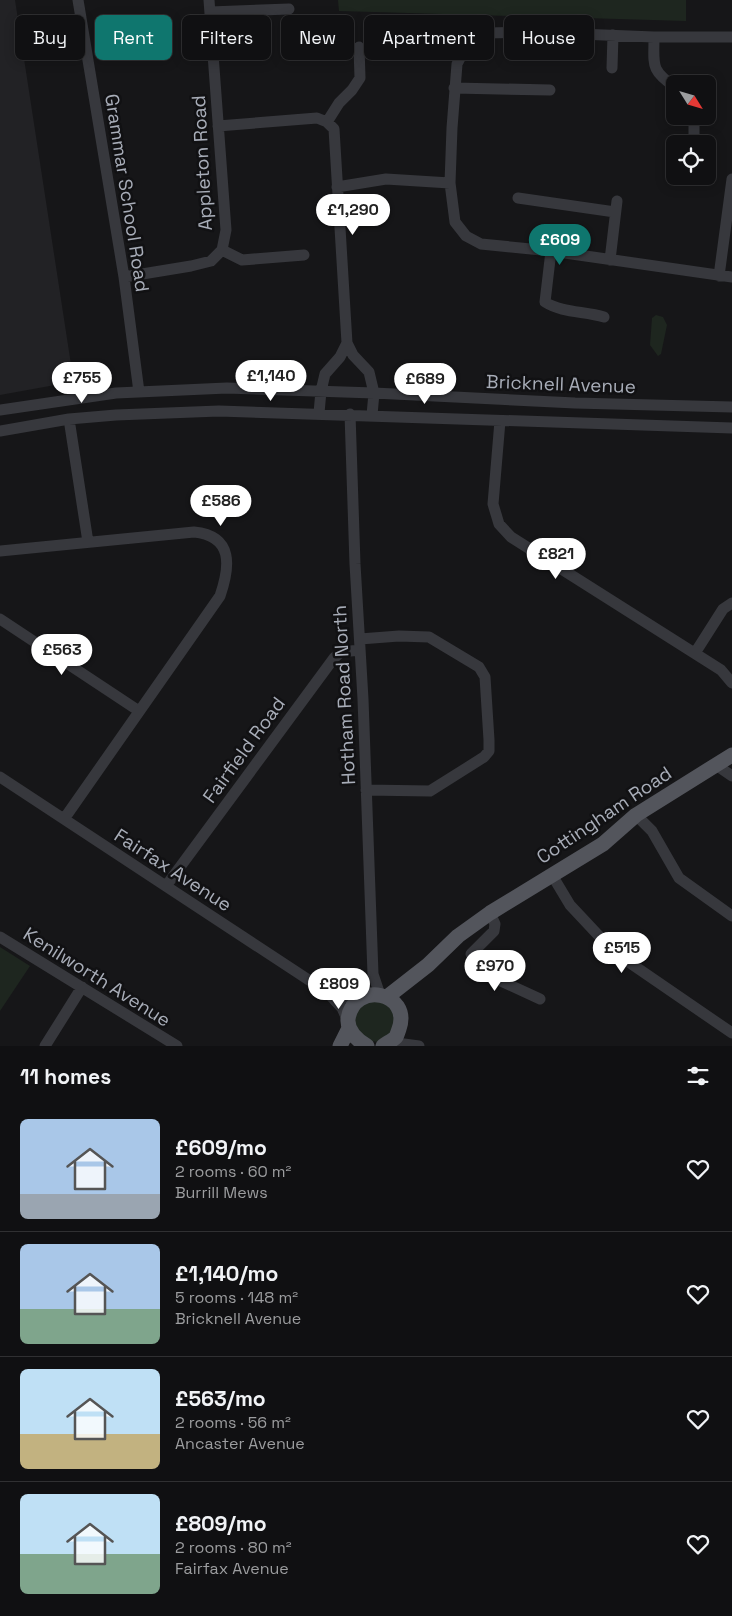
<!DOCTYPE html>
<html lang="en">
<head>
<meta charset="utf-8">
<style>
	body { margin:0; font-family:"Space Grotesk",sans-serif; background:#1e1e20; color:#f1f3f6; height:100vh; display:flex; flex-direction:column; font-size:19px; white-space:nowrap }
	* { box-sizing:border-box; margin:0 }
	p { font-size:16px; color:#9c9d9f }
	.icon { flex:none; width:28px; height:28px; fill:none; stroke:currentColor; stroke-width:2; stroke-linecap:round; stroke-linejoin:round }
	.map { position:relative; height:1046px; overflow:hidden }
	.details { display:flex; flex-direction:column; background:#101012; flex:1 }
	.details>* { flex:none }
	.banner { position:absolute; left:15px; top:15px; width:702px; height:45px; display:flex; gap:10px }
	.needle { width:32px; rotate:127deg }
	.controls { position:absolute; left:666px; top:75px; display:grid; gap:10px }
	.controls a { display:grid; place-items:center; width:50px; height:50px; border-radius:8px; background:#101012; box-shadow:0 2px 12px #0003,0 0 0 1px #303032; font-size:25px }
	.price { position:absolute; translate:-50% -42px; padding:0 11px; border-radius:18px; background:#fff; color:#222; font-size:16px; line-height:32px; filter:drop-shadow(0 1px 2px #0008) }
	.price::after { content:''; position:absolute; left:50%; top:30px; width:15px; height:11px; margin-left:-8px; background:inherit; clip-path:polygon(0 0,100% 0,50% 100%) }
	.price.active { background:#0f766e; color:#fff }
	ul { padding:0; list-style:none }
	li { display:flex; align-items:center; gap:15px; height:125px; padding:0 20px }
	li+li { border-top:1px solid #303032 }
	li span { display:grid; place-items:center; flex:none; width:140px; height:100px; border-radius:8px; color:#555 }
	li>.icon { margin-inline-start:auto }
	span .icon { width:60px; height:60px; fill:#fffc; stroke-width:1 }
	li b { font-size:21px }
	h2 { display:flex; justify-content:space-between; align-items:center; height:60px; padding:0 20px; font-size:21px }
	.chip { padding:0 18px; border-radius:8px; background:#101012; box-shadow:0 2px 12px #0003,0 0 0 1px #303032; font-size:18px; line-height:45px }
	.chip.active { background:#0f766e; color:#fff }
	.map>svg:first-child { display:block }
	.built { fill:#222225 }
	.green { fill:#1e261f }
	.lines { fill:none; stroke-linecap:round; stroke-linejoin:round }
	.minor { stroke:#37383d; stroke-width:11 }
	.major { stroke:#53555c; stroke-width:15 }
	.labels { text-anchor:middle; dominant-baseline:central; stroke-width:5; stroke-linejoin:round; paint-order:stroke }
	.street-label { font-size:19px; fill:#a8adb8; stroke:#111113 }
</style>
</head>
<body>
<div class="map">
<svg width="732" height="1046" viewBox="0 0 732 1046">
	<rect width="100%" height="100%" fill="#161618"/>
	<!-- built -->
	<path class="built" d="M0 0H15L74 384 55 385 0 395Z"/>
	<!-- green -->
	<path class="green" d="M338 0H686V21L339 11Z
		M656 315 663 317 667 325 661 354 658 356 650 345 652 318Z
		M0 947 30 966 0 1011Z
		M365 1002H384L394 1011V1031L378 1042 365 1040 354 1025 355 1012Z"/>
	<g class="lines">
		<!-- minor -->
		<path class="minor" d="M78 0 124 277 139 392
			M210 12 289 9
			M654 37C654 65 650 70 675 87
			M612 68 613 35
			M454 88 550 90
			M694 116V140
			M327 122 339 103 352 90 360 78 359 47
			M218 126 317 118 327 122 334 129 347 343 353 355 369 372 374 393 372 415
			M450 183 455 222 466 236 481 244 551 251 732 277
			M337 187 386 179 450 183 452 128 457 64 466 47 476 39 487 33 529 32 654 37H732
			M518 198 615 212
			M222 250 242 260 304 255
			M551 251 545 302C562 313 585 311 604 317
			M610 260 617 201
			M719 276 732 179
			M124 277 191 266 211 261 222 250 226 230 209 0
			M0 410 116 393 227 388 374 393 575 403 732 407
			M319 413 321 391 325 374 340 357 347 343
			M350 414 355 564 363 699 373 974 380 995
			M69 419 88 542
			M500 421 493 504 499 524 511 537 721 670 732 683
			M0 431 69 419 116 415 219 411 732 428
			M0 551 194 532C234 536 230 567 220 596L64 819
			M0 619 139 711
			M360 639 399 636 429 637 479 667 485 677 489 740V751L484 757 430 791 366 790
			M695 653 723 609 732 603
			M716 765 732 776
			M0 777 327 992 341 997 359 999
			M636 815 652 831 679 878 732 916
			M552 875 570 905 614 952 732 1033
			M166 886 334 658 341 652 360 650
			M490 913 495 924 494 931 471 954 503 982 540 999
			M0 937 177 1046
			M328 993 342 1008 348 1021
			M45 1046 82 987
			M384 1046 404 1044 419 1046"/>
		<!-- major -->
		<path class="major" d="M387 997 428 965 458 936 490 913 603 844 636 815 732 755
			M340 1046 349 1028
			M367 1046C357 1040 347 1032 348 1019 354 980 412 992 399 1029 398 1032 397 1035 396 1037 393 1040 387 1043 383 1046"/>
	</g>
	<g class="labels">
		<!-- street labels -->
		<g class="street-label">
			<text transform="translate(202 163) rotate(-93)">Appleton Road</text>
			<text transform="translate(127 193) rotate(81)">Grammar School Road</text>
			<text transform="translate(561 384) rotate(2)">Bricknell Avenue</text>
			<text transform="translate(344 695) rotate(-93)">Hotham Road North</text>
			<text transform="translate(244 750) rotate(-54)">Fairfield Road</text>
			<text transform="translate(604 815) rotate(-34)">Cottingham Road</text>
			<text transform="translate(173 870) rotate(33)">Fairfax Avenue</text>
			<text transform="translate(97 977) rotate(32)">Kenilworth Avenue</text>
		</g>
	</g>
</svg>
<div class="controls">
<a><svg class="needle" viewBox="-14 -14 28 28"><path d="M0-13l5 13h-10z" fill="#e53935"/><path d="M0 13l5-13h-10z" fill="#9c9d9f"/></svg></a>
<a><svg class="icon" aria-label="locate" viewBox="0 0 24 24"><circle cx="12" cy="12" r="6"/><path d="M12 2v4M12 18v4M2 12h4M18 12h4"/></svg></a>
</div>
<b class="price" style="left:353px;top:236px">£1,290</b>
<b class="price active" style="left:560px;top:266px">£609</b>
<b class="price" style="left:271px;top:402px">£1,140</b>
<b class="price" style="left:82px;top:404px">£755</b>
<b class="price" style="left:425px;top:405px">£689</b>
<b class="price" style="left:221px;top:527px">£586</b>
<b class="price" style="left:556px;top:580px">£821</b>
<b class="price" style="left:62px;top:676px">£563</b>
<b class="price" style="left:622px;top:974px">£515</b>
<b class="price" style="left:495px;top:992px">£970</b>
<b class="price" style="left:339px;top:1010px">£809</b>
<div class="banner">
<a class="chip">Buy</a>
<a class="chip active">Rent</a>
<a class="chip">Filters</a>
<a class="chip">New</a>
<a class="chip">Apartment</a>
<a class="chip">House</a>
</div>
</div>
<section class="details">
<h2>11 homes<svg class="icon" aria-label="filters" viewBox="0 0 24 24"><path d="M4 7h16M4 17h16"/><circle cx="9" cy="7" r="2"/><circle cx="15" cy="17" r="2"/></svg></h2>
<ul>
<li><span style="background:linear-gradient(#a9c7e8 75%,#9aa5b1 0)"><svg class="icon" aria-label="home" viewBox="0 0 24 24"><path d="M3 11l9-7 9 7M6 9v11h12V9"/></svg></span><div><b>£609/mo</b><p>2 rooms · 60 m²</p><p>Burrill Mews</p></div><svg class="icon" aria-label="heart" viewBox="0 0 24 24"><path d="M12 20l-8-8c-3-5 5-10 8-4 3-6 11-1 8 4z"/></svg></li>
<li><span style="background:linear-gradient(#a9c7e8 65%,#7fa58c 0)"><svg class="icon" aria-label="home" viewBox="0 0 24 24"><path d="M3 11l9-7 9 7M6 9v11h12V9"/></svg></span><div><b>£1,140/mo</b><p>5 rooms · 148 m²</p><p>Bricknell Avenue</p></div><svg class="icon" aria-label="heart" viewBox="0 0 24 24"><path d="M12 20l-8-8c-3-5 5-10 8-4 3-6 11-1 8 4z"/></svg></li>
<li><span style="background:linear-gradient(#bfe0f5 65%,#c2b280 0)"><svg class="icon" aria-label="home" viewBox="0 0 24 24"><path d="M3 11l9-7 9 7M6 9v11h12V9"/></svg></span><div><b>£563/mo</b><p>2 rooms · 56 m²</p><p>Ancaster Avenue</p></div><svg class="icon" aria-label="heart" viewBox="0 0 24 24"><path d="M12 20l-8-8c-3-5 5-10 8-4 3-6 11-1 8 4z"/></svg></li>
<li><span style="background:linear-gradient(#bfe0f5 60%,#7fa58c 0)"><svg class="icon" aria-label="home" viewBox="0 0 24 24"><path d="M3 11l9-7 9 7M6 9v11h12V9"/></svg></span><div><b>£809/mo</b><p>2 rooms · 80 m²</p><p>Fairfax Avenue</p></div><svg class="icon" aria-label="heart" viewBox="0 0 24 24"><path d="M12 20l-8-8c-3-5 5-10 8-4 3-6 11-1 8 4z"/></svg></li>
</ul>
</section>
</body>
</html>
